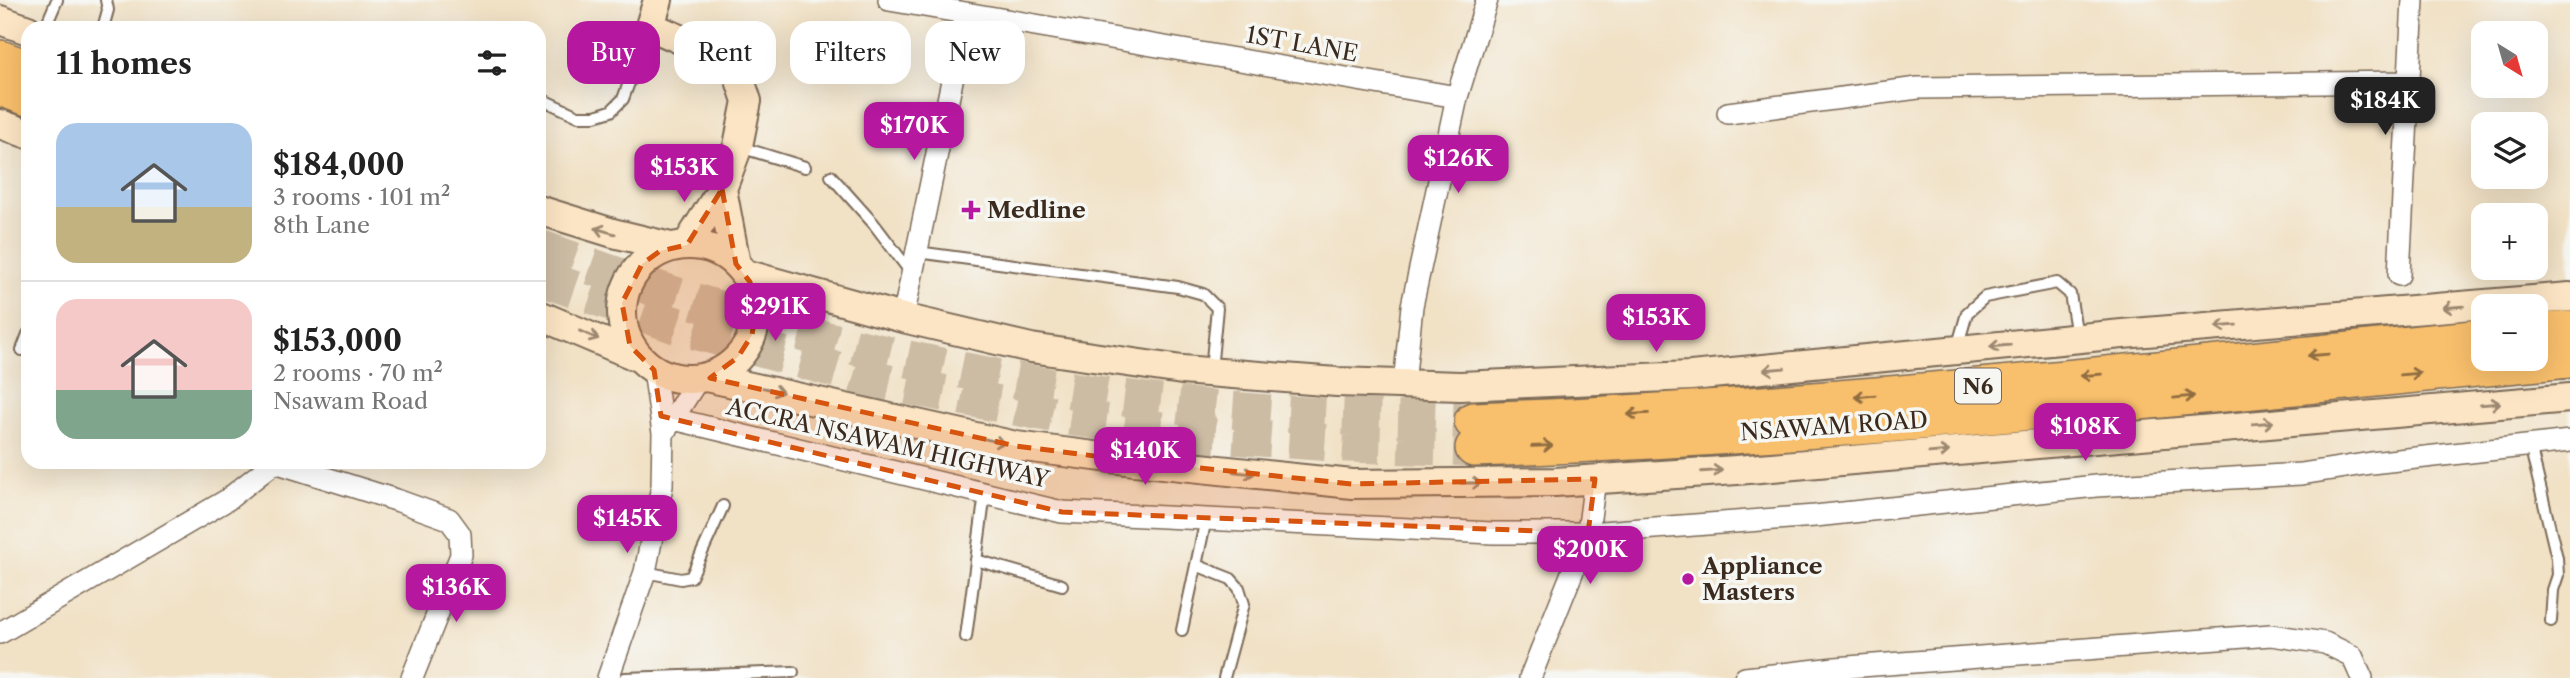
<!DOCTYPE html>
<html lang="en">
<head>
<meta charset="utf-8">
<style>
	body { margin:0; font-family:"Libre Caslon Text",serif; background:#f2f2f2; color:#222; height:100vh; display:flex; flex-direction:column; font-size:26px; white-space:nowrap }
	* { box-sizing:border-box; margin:0 }
	p { font-size:23px; color:#767676 }
	.icon { flex:none; width:38px; height:38px; fill:none; stroke:currentColor; stroke-width:2; stroke-linecap:round; stroke-linejoin:round }
	.map { position:relative; flex:1; overflow:hidden }
	.sheet { position:absolute; left:21px; top:21px; width:525px; height:448px; display:flex; flex-direction:column; background:#fff; border-radius:21px; box-shadow:0 7px 28px #0002 }
	.sheet>* { flex:none }
	.top-card { position:absolute; left:567px; top:21px; width:665px; height:63px; display:flex; gap:14px }
	.needle { width:46px; rotate:143deg }
	.tools { position:absolute; left:2471px; top:21px; display:grid; gap:14px }
	.tools a { display:grid; place-items:center; width:77px; height:77px; border-radius:14px; background:#fff; box-shadow:0 7px 28px #0002; font-size:35px }
	.price { position:absolute; translate:-50% -60px; padding:0 16px; border-radius:14px; background:#b5179e; color:#fff; font-size:23px; line-height:46px; filter:drop-shadow(0 2px 4px #0008) }
	.price::after { content:''; position:absolute; left:50%; top:42px; width:21px; height:16px; margin-left:-10px; background:inherit; clip-path:polygon(0 0,100% 0,50% 100%) }
	.price.on { background:#222; color:#fff }
	ul { padding:0; list-style:none }
	li { display:flex; align-items:center; gap:21px; height:175px; padding:0 35px }
	li+li { border-top:2px solid #e0e0e0 }
	li span { display:grid; place-items:center; flex:none; width:196px; height:140px; border-radius:21px; color:#555 }
	li>.icon { margin-inline-start:auto }
	span .icon { width:84px; height:84px; fill:#fffc; stroke-width:1 }
	li b { font-size:30px }
	h2 { display:flex; justify-content:space-between; align-items:center; height:84px; padding:0 35px; font-size:30px }
	.chip { padding:0 24px; border-radius:21px; background:#fff; box-shadow:0 7px 28px #0002; font-size:24px; line-height:63px }
	.chip.on { background:#b5179e; color:#fff }
	.map>svg:first-child { display:block }
	.lines { fill:none; stroke-linecap:round; stroke-linejoin:round }
	.highway-tunnel { stroke:#cdbca4; stroke-width:37; stroke-dasharray:37 18; stroke-linecap:butt }
	.lane-casing { stroke:#7b6a58; stroke-width:14 }
	.street-casing { stroke:#7b6a58; stroke-width:24 }
	.secondary-casing { stroke:#7b6a58; stroke-width:32 }
	.highway-casing { stroke:#7b6a58; stroke-width:40 }
	.lane { stroke:#fff; stroke-width:10 }
	.street { stroke:#fff; stroke-width:21 }
	.secondary { stroke:#fce5c4; stroke-width:28 }
	.highway { stroke:#f8bf6c; stroke-width:37 }
	.oneway { stroke:#9c8871 }
	.oneway2 { stroke:#906d41 }
	.marked { fill:#d7540e; fill-opacity:0.2; stroke:#d7540e; stroke-width:5; stroke-dasharray:14 9; stroke-linejoin:round }
	.poi-dot { fill:#b5179e; stroke:#f6f6f2; stroke-width:2.5 }
	.labels { text-anchor:middle; dominant-baseline:central; stroke-width:7; stroke-linejoin:round; paint-order:stroke }
	.shield { fill:#f6f6f2; stroke:#73675e; stroke-width:2 }
	.shield-label { font-size:21px; font-weight:bold; fill:#3b2a1e }
	.street-label { font-size:23px; fill:#3b2a1e; stroke:#f6f6f2 }
	.poi-label { font-size:23px; font-weight:bold; fill:#3b2a1e; stroke:#f6f6f2; text-anchor:start }
</style>
</head>
<body>
<div class="map">
<svg width="2570" height="678" viewBox="0 0 2570 678">
	<rect width="100%" height="100%" fill="#f6f6f2"/>
	<filter id="ink" filterUnits="userSpaceOnUse"><feTurbulence type="fractalNoise" baseFrequency=".0143" numOctaves="2"/><feDisplacementMap in="SourceGraphic" scale="14" xChannelSelector="R" yChannelSelector="G"/><feConvolveMatrix kernelMatrix="1 2 1 2 8 2 1 2 1" color-interpolation-filters="sRGB"/></filter>
	<filter id="wash" filterUnits="userSpaceOnUse"><feTurbulence type="fractalNoise" baseFrequency=".00686" numOctaves="4" result="noise"/><feDisplacementMap in="SourceGraphic" scale="28" xChannelSelector="R" yChannelSelector="G"/><feGaussianBlur stdDeviation="1.57" result="paint"/><feColorMatrix in="noise" values="0 0 0 0 0 0 0 0 0 0 0 0 0 0 0 0 0 1.4 0 .05"/><feComposite in="paint" operator="in"/></filter>
	<g filter="url(#wash)">
		<rect width="100%" height="100%" fill="#f1e1c5"/>
	</g>
	<g filter="url(#ink)">
		<g class="lines">
			<!-- highway-tunnel -->
			<path class="highway-tunnel" d="M539 248C640 284 743 320 848 345 959 372 1073 393 1187 406 1281 416 1378 418 1473 421
				M539 277 681 327 874 380 1068 417 1183 433 1348 444 1474 448"/>
			<!-- lane casing -->
			<g class="lane-casing">
				<path id="lane" d="M45 28 57 0
					M103 28 108 10 106 0
					M539 98 578 116H595L611 111 623 99 650 26
					M740 147 805 167
					M831 176 874 224 912 274
					M917 252 1178 287 1203 294 1217 308 1211 370
					M1957 348 1967 313 1985 297 2057 283 2070 294 2077 336
					M22 350 28 334
					M2530 445 2557 558 2558 575 2553 590 2551 621
					M976 560 1062 585
					M1196 565 1231 579 1239 588 1244 604 1224 678
					M645 572 681 579 691 577 723 506
					M1182 630 1206 519
					M966 637 985 493
					M625 678 793 672"/>
			</g>
			<!-- street casing -->
			<g class="street-casing">
				<path id="street" d="M889 0 1457 97
					M1728 113 1918 88 2409 82
					M2399 275 2413 0
					M903 318 966 13
					M1404 384 1412 306 1457 97 1487 0
					M661 416 1062 512 1493 533H1588L1815 516 2096 486 2301 474 2371 463 2570 441
					M667 428 698 379
					M0 633 227 500 275 462 399 501 449 519 460 534 461 555 412 678
					M608 678 645 572 662 486 663 433 654 370
					M1530 678 1588 533 1595 479
					M1745 678 1835 668 2271 635 2325 643 2352 656 2362 678"/>
			</g>
			<!-- secondary casing -->
			<g class="secondary-casing">
				<path id="secondary" d="M658 0 650 26 714 54 730 66 738 74 747 101 738 146 722 189 687 245
					M0 20 28 30
					M0 124 28 134
					M722 189 736 264
					M539 210 613 233 671 247
					M622 312a67 67 0 1 1 134 0a67 67 0 1 1-134 0Z
					M745 274 903 318 1031 348 1182 370 1337 382 1460 386 1691 376 2122 334 2570 297
					M539 315 638 357
					M706 377 1016 446 1134 461 1352 484 1555 482 1737 470 2570 398"/>
			</g>
			<!-- highway casing -->
			<g class="highway-casing">
				<path id="highway" d="M0 59 28 69
					M0 87 28 97
					M2536 333 2570 330
					M1473 421C1810 409 2147 370 2483 338
					M1474 448C1840 436 2205 394 2570 359"/>
			</g>
			<!-- lane -->
			<use href="#lane" class="lane"/>
			<!-- street -->
			<use href="#street" class="street"/>
			<!-- secondary -->
			<use href="#secondary" class="secondary"/>
			<!-- highway -->
			<use href="#highway" class="highway"/>
		</g>
		<!-- one-way arrows -->
		<defs><path id="oneway-shaft" d="M-6 0H5M1.5-3L5.5 0L1.5 3" fill="none" stroke-width="1.6" stroke-linecap="round" stroke-linejoin="round" transform="scale(1.75)"/></defs>
		<g class="oneway">
			<use href="#oneway-shaft" transform="translate(605 231) rotate(-164)"/>
			<use href="#oneway-shaft" transform="translate(2453 307) rotate(175)"/>
			<use href="#oneway-shaft" transform="translate(2226 326) rotate(175)"/>
			<use href="#oneway-shaft" transform="translate(589 335) rotate(23)"/>
			<use href="#oneway-shaft" transform="translate(2000 346) rotate(175)"/>
			<use href="#oneway-shaft" transform="translate(1774 369) rotate(175)"/>
			<use href="#oneway-shaft" transform="translate(773 390) rotate(13)"/>
			<use href="#oneway-shaft" transform="translate(2490 404) rotate(-5)"/>
			<use href="#oneway-shaft" transform="translate(2263 423) rotate(-5)"/>
			<use href="#oneway-shaft" transform="translate(994 441) rotate(13)"/>
			<use href="#oneway-shaft" transform="translate(1939 452) rotate(-5)"/>
			<use href="#oneway-shaft" transform="translate(1712 471) rotate(-4)"/>
			<use href="#oneway-shaft" transform="translate(1244 473) rotate(6)"/>
			<use href="#oneway-shaft" transform="translate(1471 483)"/>
		</g>
		<g class="oneway2">
			<use href="#oneway-shaft" transform="translate(2318 355) rotate(175)"/>
			<use href="#oneway-shaft" transform="translate(2410 374) rotate(-5)"/>
			<use href="#oneway-shaft" transform="translate(2091 375) rotate(175)"/>
			<use href="#oneway-shaft" transform="translate(1865 396) rotate(175)"/>
			<use href="#oneway-shaft" transform="translate(2184 397) rotate(-6)"/>
			<use href="#oneway-shaft" transform="translate(1638 414) rotate(177)"/>
			<use href="#oneway-shaft" transform="translate(1542 446) rotate(-2)"/>
		</g>
	</g>
	<!-- marked area -->
	<path class="marked" d="M722 189 736 264 750 282 756 308 752 335 738 357 710 378 1016 446 1134 461 1352 484 1595 479 1588 533 1062 512 661 416 654 370 630 346 622 303 642 264 660 251 687 245Z"/>
	<!-- markers -->
	<g class="poi-dot">
		<path d="M967.5 199.5h7v7h7v7h-7v7h-7v-7h-7v-7h7z"/>
		<circle cx="1688" cy="579" r="7"/>
	</g>
	<g class="labels">
		<!-- shield labels -->
		<rect class="shield" x="1955" y="368.5" width="46" height="35" rx="5"/>
		<g class="shield-label">
			<text x="1978" y="386">N6</text>
		</g>
		<!-- street labels -->
		<g class="street-label">
			<text transform="translate(1302 44) rotate(10)">1ST LANE</text>
			<text transform="translate(1834 426) rotate(-4)">NSAWAM ROAD</text>
			<text transform="translate(888 443) rotate(13)">ACCRA NSAWAM HIGHWAY</text>
		</g>
		<!-- poi labels -->
		<g class="poi-label">
			<text x="987" y="210">Medline</text>
			<text x="1702" y="566">Appliance<tspan x="1702" dy="26">Masters</tspan></text>
		</g>
	</g>
</svg>
<div class="tools">
<a><svg class="needle" viewBox="-14 -14 28 28"><path d="M0-13l5 13h-10z" fill="#e53935"/><path d="M0 13l5-13h-10z" fill="#767676"/></svg></a>
<a><svg class="icon" aria-label="layers" viewBox="0 0 24 24"><path d="M12 4l9 5-9 5-9-5zM3 14l9 5 9-5"/></svg></a>
<a>+</a>
<a>−</a>
</div>
<b class="price on" style="left:2385px;top:137px">$184K</b>
<b class="price" style="left:914px;top:162px">$170K</b>
<b class="price" style="left:1458px;top:195px">$126K</b>
<b class="price" style="left:684px;top:204px">$153K</b>
<b class="price" style="left:775px;top:343px">$291K</b>
<b class="price" style="left:1656px;top:354px">$153K</b>
<b class="price" style="left:2085px;top:463px">$108K</b>
<b class="price" style="left:1145px;top:487px">$140K</b>
<b class="price" style="left:627px;top:555px">$145K</b>
<b class="price" style="left:1590px;top:586px">$200K</b>
<b class="price" style="left:456px;top:624px">$136K</b>
<div class="top-card">
<a class="chip on">Buy</a>
<a class="chip">Rent</a>
<a class="chip">Filters</a>
<a class="chip">New</a>
</div>
<section class="sheet">
<h2>11 homes<svg class="icon" aria-label="filters" viewBox="0 0 24 24"><path d="M4 7h16M4 17h16"/><circle cx="9" cy="7" r="2"/><circle cx="15" cy="17" r="2"/></svg></h2>
<ul>
<li><span style="background:linear-gradient(#a9c7e8 60%,#c2b280 0)"><svg class="icon" aria-label="home" viewBox="0 0 24 24"><path d="M3 11l9-7 9 7M6 9v11h12V9"/></svg></span><div><b>$184,000</b><p>3 rooms · 101 m²</p><p>8th Lane</p></div></li>
<li><span style="background:linear-gradient(#f6c9c9 65%,#7fa58c 0)"><svg class="icon" aria-label="home" viewBox="0 0 24 24"><path d="M3 11l9-7 9 7M6 9v11h12V9"/></svg></span><div><b>$153,000</b><p>2 rooms · 70 m²</p><p>Nsawam Road</p></div></li>
</ul>
</section>
</div>
</body>
</html>
